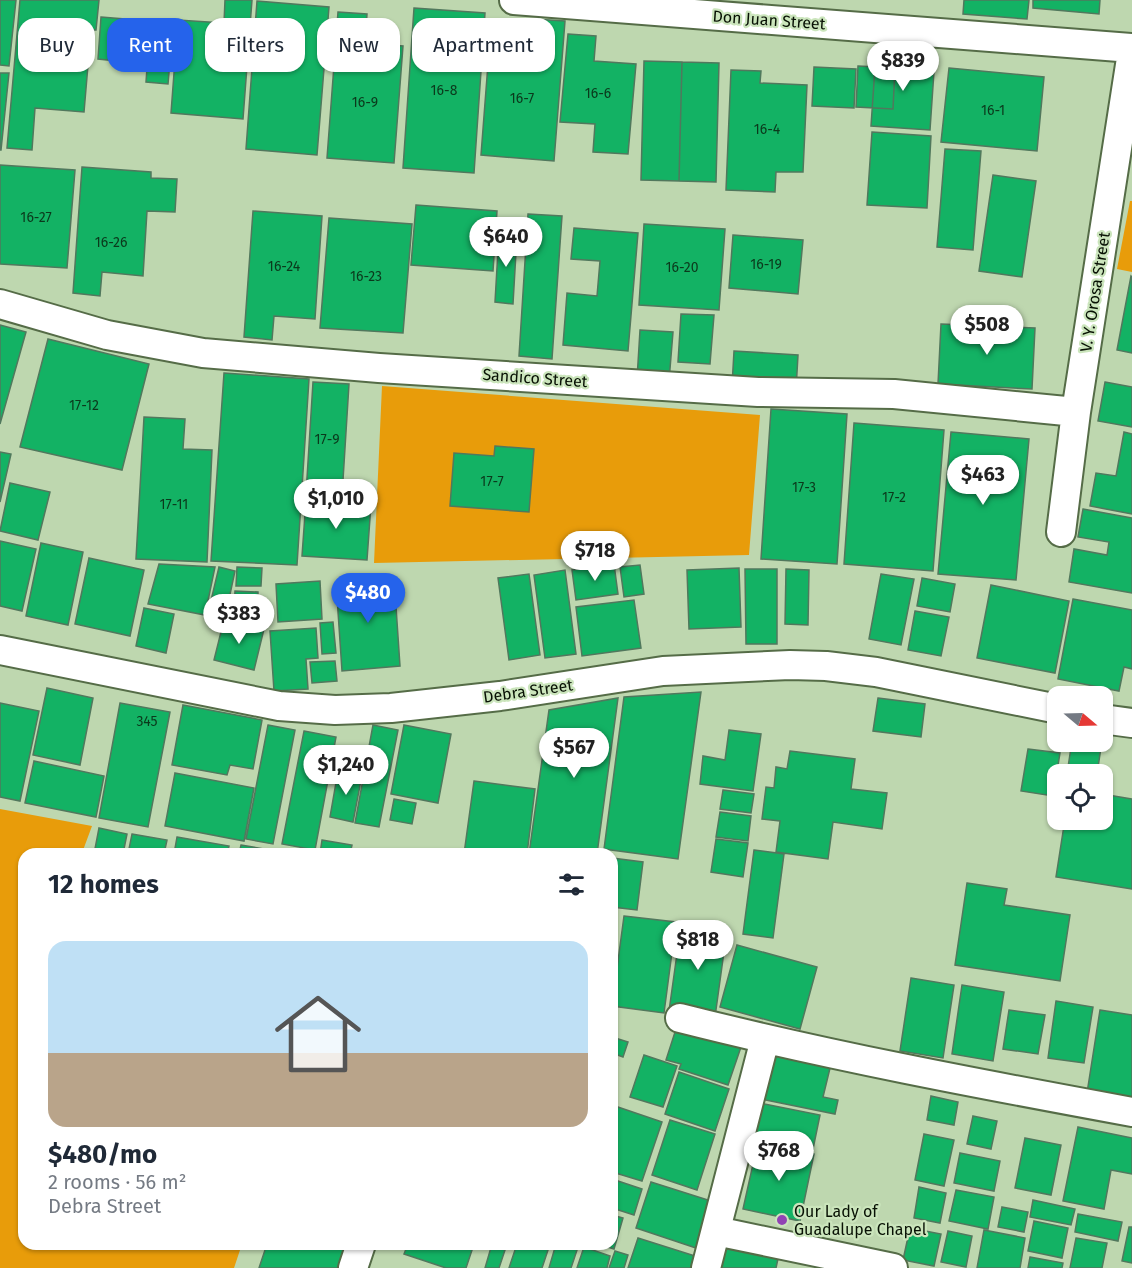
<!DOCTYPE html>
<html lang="en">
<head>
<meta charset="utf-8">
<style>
	body { margin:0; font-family:"Fira Sans",sans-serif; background:#f6f6f7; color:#1f2937; height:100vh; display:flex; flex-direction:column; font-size:22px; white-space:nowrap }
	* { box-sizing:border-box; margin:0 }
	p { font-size:20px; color:#747a83 }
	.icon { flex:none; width:33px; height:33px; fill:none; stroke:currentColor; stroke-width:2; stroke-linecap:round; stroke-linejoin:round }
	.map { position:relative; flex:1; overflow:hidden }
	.side { position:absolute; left:18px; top:848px; width:600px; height:402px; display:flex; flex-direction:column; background:#fff; border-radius:18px; box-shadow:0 2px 4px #0004 }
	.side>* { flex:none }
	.hud { position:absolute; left:18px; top:18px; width:600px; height:54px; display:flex; gap:12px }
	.needle { width:39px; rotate:109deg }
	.tools { position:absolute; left:1047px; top:686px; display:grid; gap:12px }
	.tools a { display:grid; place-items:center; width:66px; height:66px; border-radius:12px; background:#fff; box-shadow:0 2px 4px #0004; font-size:30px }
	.price { position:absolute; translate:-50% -51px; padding:0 14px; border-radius:21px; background:#fff; color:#222; font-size:20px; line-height:39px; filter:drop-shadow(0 2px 3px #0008) }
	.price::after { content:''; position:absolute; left:50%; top:36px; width:18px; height:14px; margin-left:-9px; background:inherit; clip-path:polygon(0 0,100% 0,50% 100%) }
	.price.selected { background:#2563eb; color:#fff }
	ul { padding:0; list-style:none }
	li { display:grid; align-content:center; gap:12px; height:318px; padding:0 30px }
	li span { display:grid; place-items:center; height:186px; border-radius:18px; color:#555 }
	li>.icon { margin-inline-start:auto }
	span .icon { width:108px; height:108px; fill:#fffc; stroke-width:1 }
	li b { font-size:26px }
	h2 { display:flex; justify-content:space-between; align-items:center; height:72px; padding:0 30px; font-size:26px }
	.chip { padding:0 21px; border-radius:18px; background:#fff; box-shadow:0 2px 4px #0004; font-size:21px; line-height:54px }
	.chip.selected { background:#2563eb; color:#fff }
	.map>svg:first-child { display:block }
	.green { fill:#e89c0a }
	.building { fill:#13b264; stroke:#51785d; stroke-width:1.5 }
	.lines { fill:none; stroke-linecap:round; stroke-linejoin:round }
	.minor-casing { stroke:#556c47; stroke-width:32 }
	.minor { stroke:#fff; stroke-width:28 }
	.poi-dot { fill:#9143b4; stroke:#cbe5bc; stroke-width:2 }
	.labels { text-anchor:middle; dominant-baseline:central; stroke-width:4.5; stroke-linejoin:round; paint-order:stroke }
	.number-label { font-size:14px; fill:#0b391c }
	.street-label { font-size:16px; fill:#081104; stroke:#cbe5bc }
	.poi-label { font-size:16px; fill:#081104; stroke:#cbe5bc; text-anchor:start }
</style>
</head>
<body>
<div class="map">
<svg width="1132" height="1268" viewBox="0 0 1132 1268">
	<rect width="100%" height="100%" fill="#bed7af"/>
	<!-- green -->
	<path class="green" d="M1130 201H1132V272L1117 269Z
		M382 386 760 415 749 555 374 563Z
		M0 809 92 826 82 853 24 854V1244H242L234 1268H0Z"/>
	<!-- building -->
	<path class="building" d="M0 0H16L9 66 0 65Z
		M20 0H99L96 30H91L84 112 35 108 32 150 7 148Z
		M225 0H252L243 119 171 113 178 20 224 23Z
		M964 0H1029L1027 19 963 14Z
		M1033 0H1100L1099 14 1033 8Z
		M257 1 329 7 317 155 246 149Z
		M414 8 485 13 474 173 403 168Z
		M338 12 367 14 365 43 403 46 394 163 327 158Z
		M101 17 149 21 145 64 98 59Z
		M533 19 565 21 554 161 481 155 490 38 532 41Z
		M150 26 173 28 168 84 146 82Z
		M568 34 596 36 594 61 636 64 628 154 593 152 595 124 560 122Z
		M876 53 935 57 930 130 871 126Z
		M644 61 682 62 679 181 641 180Z
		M682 62 719 63 716 182 679 181Z
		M858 66 895 68 893 109 856 107Z
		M814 67 856 69 854 108 812 106Z
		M949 68 1044 77 1037 151 941 142Z
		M731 70 761 71 760 83 807 85 803 172H776L775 192 726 190Z
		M0 73H9L1 150H0Z
		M872 132 931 136 927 208 867 205Z
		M945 149 981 151 973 250 937 247Z
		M0 165 75 170 67 268 0 264Z
		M82 167 151 172V178L177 179 175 212 147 211 143 276 102 272 100 296 73 293Z
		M993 175 1036 181 1022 277 979 271Z
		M416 205 497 211 493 271 411 265Z
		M253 211 322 216 315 319 274 316 272 340 244 337Z
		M528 214 562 216 552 359 519 356Z
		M329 218 412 224 403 333 320 328Z
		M644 224 725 229 719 310 639 305Z
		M574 228 638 233 628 351 563 345 567 293 597 296 600 261 571 259Z
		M499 233 517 235 513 304 495 302Z
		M733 235 803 240 798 294 729 288Z
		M1131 276 1132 277V353L1117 350Z
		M681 314 714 315 710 364 678 362Z
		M941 324 1035 328 1032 389 938 384Z
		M0 325 26 332 0 424Z
		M640 330 673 332 669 381 637 379Z
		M48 339 149 364 122 470 20 447Z
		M734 351 798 355 796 390 732 386Z
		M224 373 309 379 297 565 211 561Z
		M313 382 349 384 342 496 306 494Z
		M1105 382 1132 387V427L1098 421Z
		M771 409 847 414 837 564 761 559Z
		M144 417 185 419 183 449 212 450 207 562 136 559Z
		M854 423 944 430 933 571 844 564Z
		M951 432 1029 439 1016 580 938 574Z
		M1124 432 1132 434V514L1090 506 1096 473 1116 476Z
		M495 446 534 449 529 512 450 506 454 453 494 456Z
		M0 452 11 454 0 502Z
		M10 483 50 492 38 540 0 531Z
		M306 500 371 504 367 560 302 556Z
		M1083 509 1132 518V593L1069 582 1074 549 1107 555 1109 542 1078 537Z
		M0 541 36 549 22 611 0 606Z
		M41 543 83 552 68 625 26 616Z
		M89 558 144 570 130 636 75 624Z
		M159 564 215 567 205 615 148 604Z
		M614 564 618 594 576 600 572 570Z
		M640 565 644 594 624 597 620 567Z
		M219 567 235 571 226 613 209 609Z
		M237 567 262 568 261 586H236Z
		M739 568 741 627 689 629 687 570Z
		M745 569H777V644H746Z
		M786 569 809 570 808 625 785 624Z
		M565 570 576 654 545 658 534 575Z
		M529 574 540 655 509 660 498 578Z
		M881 574 914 579 901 645 869 639Z
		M394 577 400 666 342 671 336 582Z
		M922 578 955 584 950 612 917 606Z
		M320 581 322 619 278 622 276 584Z
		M991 585 1069 601 1055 673 977 658Z
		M235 591 258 592V615L234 614Z
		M1073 599 1132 610V669L1124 667 1119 691 1058 679Z
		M634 600 641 648 582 656 576 607Z
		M144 608 174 614 166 653 136 646Z
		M915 611 949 617 941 656 908 650Z
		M224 620 264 629 254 670 214 660Z
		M333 622 336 653 322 654 320 623Z
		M316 628 318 658 306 659 308 689 274 691 270 631Z
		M335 661 337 681 312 683 310 662Z
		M47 688 93 698 80 765 33 755Z
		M701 692 678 859 604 849 624 697Z
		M618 698 597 854H529L549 710Z
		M878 698 925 704 921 737 873 731Z
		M0 703 39 711 20 801 0 797Z
		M120 703 170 712 148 827 99 818Z
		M183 705 262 720 253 769 230 765 227 775 172 765Z
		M268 725 295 730 273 844 246 839Z
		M373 725 398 730 379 827 355 823Z
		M404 725 451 734 438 803 391 794Z
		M729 730 761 734 753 791 700 784 703 756 725 760Z
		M304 731 336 737 315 850 282 844Z
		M1072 741H1102L1097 774H1067Z
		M1028 749 1060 753 1053 796 1021 791Z
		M790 751 855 759 851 789 887 793 882 829 833 822 828 859 776 852 780 821 762 819 766 787 774 788 776 767 787 769Z
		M34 761 104 776 96 817 25 803Z
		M338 771 362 775 353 822 330 817Z
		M175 773 254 788 244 841 165 826Z
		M474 781 535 789 527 854H464Z
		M723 790 754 794 751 813 720 809Z
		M1102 794 1132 799V889L1056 877 1065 819H1102Z
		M394 799 416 803 412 824 390 820Z
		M720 812 751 816 748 841 716 837Z
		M99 828 127 834 123 854H94Z
		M132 834 167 840 164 854H128Z
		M177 837 229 846 227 854H174Z
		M716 839 748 843 743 877 711 872Z
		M322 840 352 845 350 854H320Z
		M241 845 270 850 269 854H239Z
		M754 850 784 854 773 938 743 934Z
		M612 858 643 862 637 910 612 907Z
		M967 883 1007 889 1004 905 1070 915 1060 981 955 965Z
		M624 916 676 922 664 1013 612 1006Z
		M681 925 727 930 715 1017 669 1011Z
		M737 945 817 967 800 1029 720 1007Z
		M911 978 954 985 943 1058 900 1051Z
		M962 985 1004 992 993 1061 952 1054Z
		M1056 1001 1093 1007 1084 1063 1048 1058Z
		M1009 1010 1045 1015 1038 1054 1003 1049Z
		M1100 1010 1132 1015V1099L1087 1093Z
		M677 1026 741 1047 728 1085 679 1069 681 1064 666 1060Z
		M612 1037 628 1042 623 1057 612 1053Z
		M771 1051 831 1064 823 1097 838 1100 835 1114 761 1099Z
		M644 1055 677 1066 663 1107 630 1097Z
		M679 1072 729 1089 715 1131 665 1114Z
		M931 1096 958 1102 954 1125 927 1120Z
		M760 1103 820 1115 813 1149 753 1137Z
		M612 1105 662 1122 642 1181 612 1172Z
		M973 1116 997 1121 991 1149 967 1144Z
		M670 1120 715 1134 697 1190 652 1175Z
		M1078 1127 1132 1138V1174L1111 1170 1104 1209 1063 1201Z
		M924 1134 954 1140 944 1186 915 1180Z
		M1025 1138 1061 1145 1051 1195 1015 1188Z
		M758 1142 814 1154 800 1221 743 1209Z
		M960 1153 1000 1161 994 1191 954 1183Z
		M612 1179 642 1189 634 1215 612 1208Z
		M651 1182 711 1201 696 1248 636 1228Z
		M919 1187 946 1193 940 1223 914 1218Z
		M956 1190 994 1197 988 1229 949 1221Z
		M1033 1200 1075 1209 1071 1225 1030 1217Z
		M1002 1207 1028 1212 1024 1232 998 1227Z
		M1078 1214 1122 1222 1118 1241 1075 1232Z
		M612 1215 623 1218 614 1249 598 1244H612Z
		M1034 1221 1068 1228 1062 1258 1028 1251Z
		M1129 1227H1132V1263L1122 1261Z
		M910 1228 941 1234 934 1266 903 1260Z
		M984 1230 1025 1238 1020 1268H977Z
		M948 1231 972 1236 966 1267 941 1262Z
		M638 1238 695 1256 691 1268H628Z
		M1076 1238 1107 1243 1102 1268H1070Z
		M721 1242 779 1254 776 1268H719Z
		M267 1244H338L346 1246 338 1268H259Z
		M408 1244H474L466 1268H446L404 1254Z
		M492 1244H507L499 1268H485Z
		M517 1244H550L542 1268H509Z
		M556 1244H579L571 1268H549Z
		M584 1247 610 1256 607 1268H577Z
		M615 1251 628 1255 624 1268H609Z
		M1030 1257 1063 1263 1062 1268H1028Z"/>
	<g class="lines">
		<!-- minor casing -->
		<g class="minor-casing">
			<path id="minor" d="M514 0 1132 48
				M0 304 107 335 203 353 379 368 758 392 894 394 1076 412
				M1061 532 1076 412 1132 52
				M0 650 279 706 335 710 391 708 500 696 663 671 790 665 826 666 876 672 1058 709
				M1102 719 1132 723
				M680 1018C830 1056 980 1084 1132 1112
				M716 1231 893 1268
				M353 1268 361 1244
				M706 1268 765 1039"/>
		</g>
		<!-- minor -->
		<use href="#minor" class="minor"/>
	</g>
	<!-- markers -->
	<circle class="poi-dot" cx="782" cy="1220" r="6"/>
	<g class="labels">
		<!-- number labels -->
		<g class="number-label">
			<text x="444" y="90">16-8</text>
			<text x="598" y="93">16-6</text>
			<text x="522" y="98">16-7</text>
			<text x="365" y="102">16-9</text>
			<text x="993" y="110">16-1</text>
			<text x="767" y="129">16-4</text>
			<text x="36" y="217">16-27</text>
			<text x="111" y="242">16-26</text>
			<text x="766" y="264">16-19</text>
			<text x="284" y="266">16-24</text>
			<text x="682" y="267">16-20</text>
			<text x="366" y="276">16-23</text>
			<text x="84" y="405">17-12</text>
			<text x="327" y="439">17-9</text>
			<text x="492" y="481">17-7</text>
			<text x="804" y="487">17-3</text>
			<text x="894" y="497">17-2</text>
			<text x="174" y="504">17-11</text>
			<text x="147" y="721">345</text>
		</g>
		<!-- street labels -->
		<g class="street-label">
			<text transform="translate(769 20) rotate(4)">Don Juan Street</text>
			<text transform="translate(1095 292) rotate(-81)">V. Y. Orosa Street</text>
			<text transform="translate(535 378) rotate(4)">Sandico Street</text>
			<text transform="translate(528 691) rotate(-8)">Debra Street</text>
		</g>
		<!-- poi labels -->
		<g class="poi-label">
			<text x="794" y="1211">Our Lady of<tspan x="794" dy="18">Guadalupe Chapel</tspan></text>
		</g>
	</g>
</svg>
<div class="tools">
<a><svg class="needle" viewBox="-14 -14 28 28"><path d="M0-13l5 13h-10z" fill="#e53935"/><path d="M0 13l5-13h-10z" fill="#747a83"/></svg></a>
<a><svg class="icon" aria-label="locate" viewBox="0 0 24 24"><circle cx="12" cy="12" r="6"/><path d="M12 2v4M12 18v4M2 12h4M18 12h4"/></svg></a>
</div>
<b class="price" style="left:903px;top:92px">$839</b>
<b class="price" style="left:506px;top:268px">$640</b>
<b class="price" style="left:987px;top:356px">$508</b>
<b class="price" style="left:983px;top:506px">$463</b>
<b class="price" style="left:336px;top:530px">$1,010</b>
<b class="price" style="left:595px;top:582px">$718</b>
<b class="price selected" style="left:368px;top:624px">$480</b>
<b class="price" style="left:239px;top:645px">$383</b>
<b class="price" style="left:574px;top:779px">$567</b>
<b class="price" style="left:346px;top:796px">$1,240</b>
<b class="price" style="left:698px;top:971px">$818</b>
<b class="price" style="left:779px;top:1182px">$768</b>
<div class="hud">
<a class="chip">Buy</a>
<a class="chip selected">Rent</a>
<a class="chip">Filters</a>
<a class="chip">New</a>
<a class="chip">Apartment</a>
</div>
<section class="side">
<h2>12 homes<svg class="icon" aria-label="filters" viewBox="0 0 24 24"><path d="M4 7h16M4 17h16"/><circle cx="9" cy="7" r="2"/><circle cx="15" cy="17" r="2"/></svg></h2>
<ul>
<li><span style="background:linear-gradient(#bfe0f5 60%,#b9a48a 0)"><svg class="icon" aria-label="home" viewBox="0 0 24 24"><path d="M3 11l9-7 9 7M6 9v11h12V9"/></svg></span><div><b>$480/mo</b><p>2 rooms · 56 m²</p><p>Debra Street</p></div></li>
</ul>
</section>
</div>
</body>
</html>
